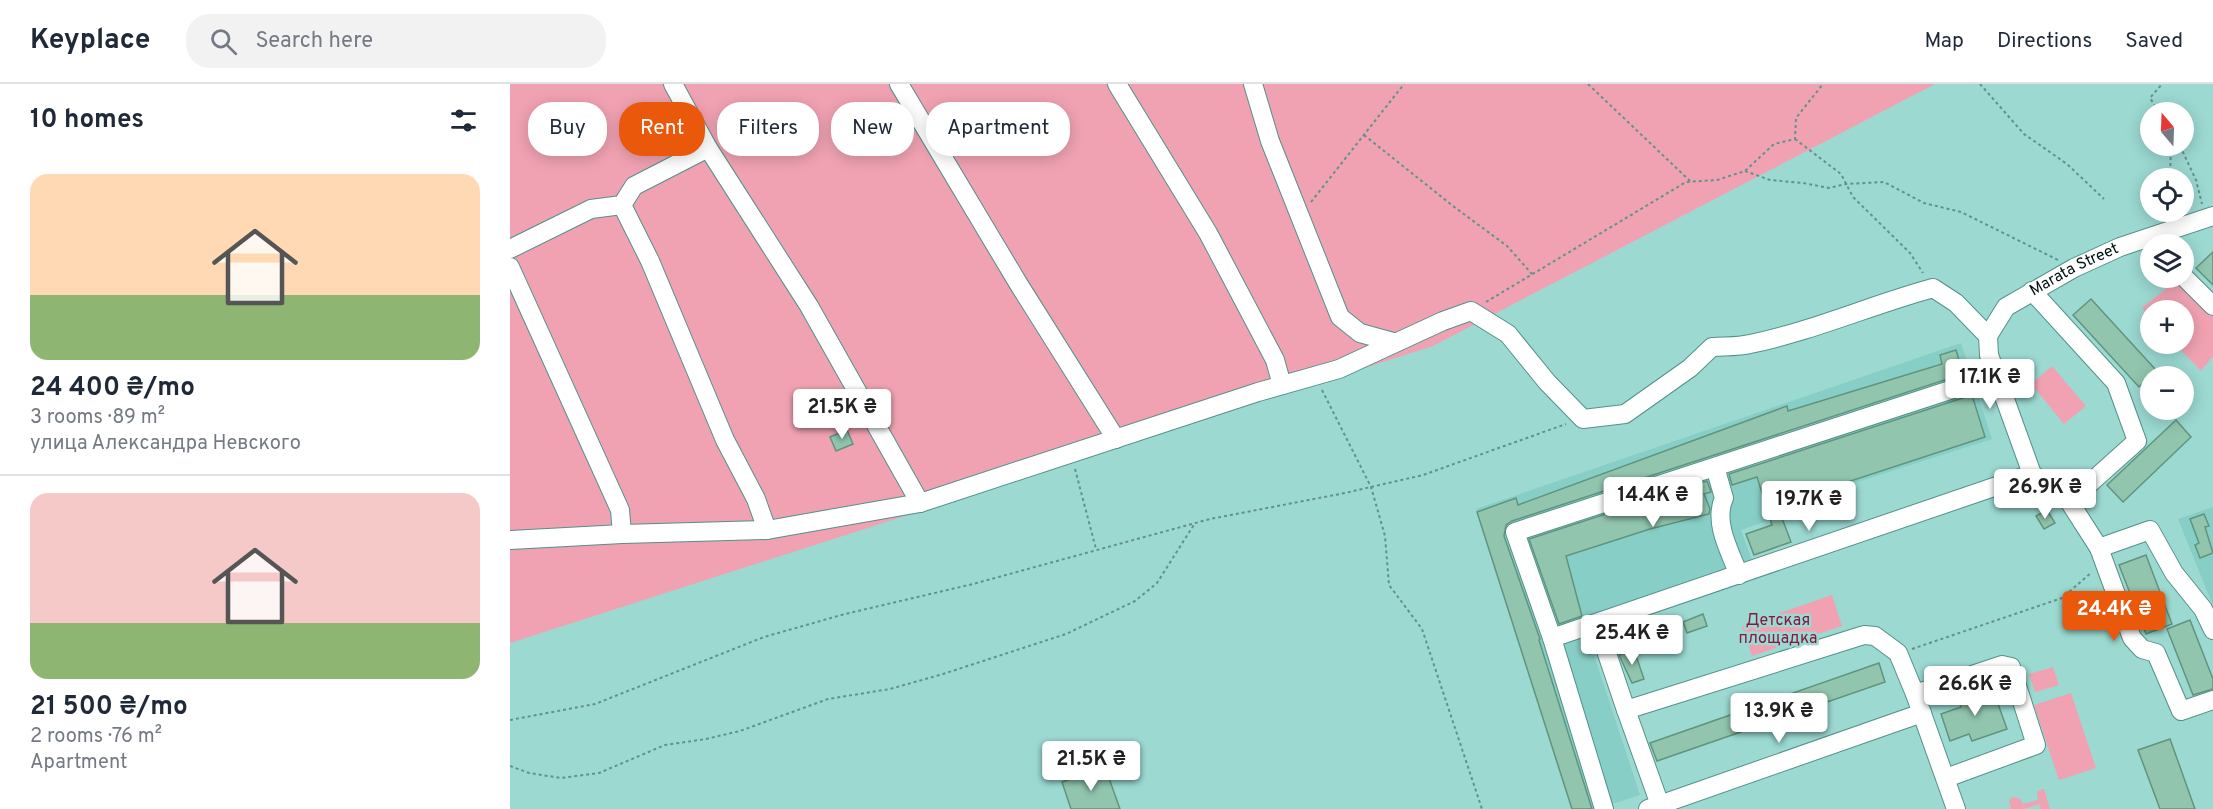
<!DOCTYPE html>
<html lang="en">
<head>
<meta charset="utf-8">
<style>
	body { margin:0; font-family:Overpass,sans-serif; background:#f2f2f3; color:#1f2937; height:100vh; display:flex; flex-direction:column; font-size:22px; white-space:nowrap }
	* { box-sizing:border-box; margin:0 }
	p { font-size:20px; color:#747a83 }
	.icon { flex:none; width:33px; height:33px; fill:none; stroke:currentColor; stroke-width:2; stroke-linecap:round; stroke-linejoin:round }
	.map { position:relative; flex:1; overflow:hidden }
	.details { display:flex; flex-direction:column; background:#fff; width:510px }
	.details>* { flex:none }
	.guide { position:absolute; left:18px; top:18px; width:570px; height:54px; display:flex; gap:12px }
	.needle { width:39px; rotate:341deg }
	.tools { position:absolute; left:1630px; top:18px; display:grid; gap:12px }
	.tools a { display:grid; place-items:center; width:54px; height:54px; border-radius:50%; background:#fff; box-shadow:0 3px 15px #0003; font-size:30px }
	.price { position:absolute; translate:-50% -51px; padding:0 14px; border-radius:6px; background:#fff; color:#222; font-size:20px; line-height:39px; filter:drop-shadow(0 2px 3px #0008) }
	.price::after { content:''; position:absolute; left:50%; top:36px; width:18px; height:14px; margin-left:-9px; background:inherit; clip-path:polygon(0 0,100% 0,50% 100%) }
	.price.on { background:#ea580c; color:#fff }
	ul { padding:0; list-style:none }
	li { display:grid; align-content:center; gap:12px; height:318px; padding:0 30px }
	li+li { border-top:2px solid #e0e1e3 }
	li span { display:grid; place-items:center; height:186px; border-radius:18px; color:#555 }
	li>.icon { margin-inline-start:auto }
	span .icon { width:108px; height:108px; fill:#fffc; stroke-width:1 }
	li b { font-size:26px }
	h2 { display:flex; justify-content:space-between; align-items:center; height:72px; padding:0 30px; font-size:26px }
	.pill { padding:0 21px; border-radius:24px; background:#fff; box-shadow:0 3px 15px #0003; font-size:21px; line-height:54px }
	.pill.on { background:#ea580c; color:#fff }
	header { display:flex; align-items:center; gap:36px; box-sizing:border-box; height:84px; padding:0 30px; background:#fff; border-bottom:2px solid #e0e1e3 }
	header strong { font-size:28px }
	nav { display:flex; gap:33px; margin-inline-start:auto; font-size:21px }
	.search { width:420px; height:54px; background:#f2f2f3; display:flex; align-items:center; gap:15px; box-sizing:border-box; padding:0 21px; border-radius:24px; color:#747a83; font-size:22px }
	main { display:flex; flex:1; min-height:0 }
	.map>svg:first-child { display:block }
	.built { fill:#87cfc6 }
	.green { fill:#f1a2b2 }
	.building { fill:#91c5ae; stroke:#61947f; stroke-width:1.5 }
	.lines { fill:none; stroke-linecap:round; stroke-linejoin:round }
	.minor-casing { stroke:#549189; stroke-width:20 }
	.path { stroke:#63928c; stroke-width:2; stroke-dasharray:3 3; stroke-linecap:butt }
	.minor { stroke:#fff; stroke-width:18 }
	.labels { text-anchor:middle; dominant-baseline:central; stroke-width:5; stroke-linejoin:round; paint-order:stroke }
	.street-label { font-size:16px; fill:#001210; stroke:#9bd9d1 }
	.park-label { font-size:16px; fill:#871740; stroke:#9bd9d1 }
</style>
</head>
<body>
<header>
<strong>Keyplace</strong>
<div class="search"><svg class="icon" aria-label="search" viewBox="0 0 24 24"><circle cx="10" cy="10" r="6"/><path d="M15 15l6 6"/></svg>Search here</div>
<nav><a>Map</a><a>Directions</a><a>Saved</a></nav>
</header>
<main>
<section class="details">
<h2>10 homes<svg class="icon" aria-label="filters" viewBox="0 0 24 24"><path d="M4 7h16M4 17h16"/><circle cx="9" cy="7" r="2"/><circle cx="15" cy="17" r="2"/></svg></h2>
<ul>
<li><span style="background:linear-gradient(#ffd9b3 65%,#8fb573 0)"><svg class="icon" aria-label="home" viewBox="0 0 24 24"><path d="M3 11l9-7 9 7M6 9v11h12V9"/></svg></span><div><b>24 400 ₴/mo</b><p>3 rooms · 89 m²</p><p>улица Александра Невского</p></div></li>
<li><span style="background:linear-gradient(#f6c9c9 70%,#8fb573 0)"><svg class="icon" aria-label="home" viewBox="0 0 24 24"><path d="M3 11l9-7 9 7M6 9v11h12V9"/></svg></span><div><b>21 500 ₴/mo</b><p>2 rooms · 76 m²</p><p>Apartment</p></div></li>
</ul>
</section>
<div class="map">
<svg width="1703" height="725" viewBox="0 0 1703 725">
	<rect width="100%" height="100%" fill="#9bd9d1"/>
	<!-- built -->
	<path class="built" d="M1451 259 1482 355 1297 414 1293 424 1231 446 1243 479 1073 537 1130 711 1087 725H1062L966 425Z
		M1703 423V522L1668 435Z"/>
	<!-- green -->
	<path class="green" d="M0 0H1425L923 262 0 559Z
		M1668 195 1703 230V272L1691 287 1665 260H1674V226H1641V234L1632 224Z
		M1542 282 1576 322 1554 340 1521 300Z
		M1322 511 1332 542 1242 572 1232 542Z
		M1543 583 1549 601 1525 608 1519 590Z
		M1561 609 1586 684 1549 696 1524 621Z
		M1532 705H1534L1540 725H1531L1529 720 1514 725H1499L1501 724 1499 717 1502 713 1509 714 1513 720 1528 716 1527 708Z"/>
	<!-- building -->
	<path class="building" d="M1703 168V201L1686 184Z
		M1581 215 1646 286 1629 303 1563 231Z
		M1446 266 1453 290 1002 437 996 441 994 452 1030 555 1029 556 1082 725H1062L967 428 1006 414 1008 421 1277 322 1278 327 1432 280 1430 271Z
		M1462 311 1475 353 1267 421 1281 458 1244 471 1236 450 1262 441 1247 393 1222 401 1219 390Z
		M1666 336 1681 353 1613 418 1597 401Z
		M337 346 343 360 326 367 320 353Z
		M1197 397 1201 408 1194 410 1200 425 1199 430 1140 445 1056 472 1072 532 1049 540 1019 455Z
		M1537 426 1545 439 1534 445 1526 432Z
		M1694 430 1699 442 1695 443 1703 469 1690 474 1685 461 1689 459 1680 435Z
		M1636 471 1662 540 1636 550 1609 481Z
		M1193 530 1197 542 1177 549 1173 538Z
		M1680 536 1703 595V605L1683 611 1657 545Z
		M1124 566 1134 595 1122 599 1109 571Z
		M1369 579 1375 598 1147 677 1140 659Z
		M1482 603 1497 645 1462 657 1459 650 1440 657 1431 630 1451 623 1448 615Z
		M1660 655 1685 725H1650L1628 666Z
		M595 683 610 725H561L552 698Z"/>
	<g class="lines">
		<!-- minor casing -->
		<g class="minor-casing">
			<g id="minor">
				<path d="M163 0 198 64 299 222 410 419"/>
				<path d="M389 0 508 199 606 355"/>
				<path d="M607 0 698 149 765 276 772 301"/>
				<path d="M743 0 760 57 830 233 850 249 883 258"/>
				<path d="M112 121 140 177 215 356 246 415 257 446"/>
				<path d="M0 165 81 125 112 121 124 102 198 64"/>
				<path d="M0 183 110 426 112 450"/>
				<path d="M1674 193 1703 222"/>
				<path d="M1522 207 1606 299 1627 357 1560 417"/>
				<path d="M1478 252 1479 271 1522 390 1557 414 1589 464 1622 554 1632 565 1646 569 1671 627 1703 616"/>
				<path id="s1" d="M1478 252 1496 223 1564 184 1610 163 1703 132"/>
				<path d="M1205 383 1214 414C1203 438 1220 468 1229 491"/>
				<path d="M0 456 112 450 257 446 410 419 748 308 829 285 933 237 961 227 998 250 1037 298 1073 335 1115 330 1180 284 1202 263C1215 262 1228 263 1240 260 1303 247 1361 221 1423 204L1446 219 1478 252"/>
				<path d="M1589 464 1640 446 1664 489 1693 525 1703 546"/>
				<path d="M1087 540 1116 626 1354 551 1365 552 1388 569 1405 610 1446 725"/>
				<path d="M1042 554 1522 390"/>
				<path d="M1405 610 1492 581 1501 583 1526 661 1436 694"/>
				<path d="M1116 626 1150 721"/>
				<path d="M1094 725 1042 554 1005 448 1486 291"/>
				<path d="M1138 725 1412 629"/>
			</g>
		</g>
		<!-- path -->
		<path class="path" d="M1078 0 1180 97
			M1470 0 1514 50 1557 80 1594 115
			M1649 28 1640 14 1652 0
			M854 51 943 122 997 162 1022 190
			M1285 55 1331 90 1343 113 1400 169 1413 189
			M1670 62 1686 96 1692 120
			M1235 87 1260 96 1293 99 1319 104 1336 100 1374 98 1414 119 1451 128 1548 176
			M1660 94 1661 62
			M801 118 894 0
			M976 218 1176 98 1207 96 1235 87 1264 60 1285 55 1286 34 1313 0
			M812 306 861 403 875 452 879 501 912 545 972 725
			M565 385 586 465
			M1402 565 1552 514 1582 488
			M0 636 85 620 254 553 335 530 463 500 700 435 835 409 913 391 1056 340
			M0 682 19 689 51 694 89 689 155 661 196 655 230 647 318 615 380 605 433 590 556 550 625 517 647 499 685 439"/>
		<!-- minor -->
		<use href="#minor" class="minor"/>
	</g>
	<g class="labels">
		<!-- street labels -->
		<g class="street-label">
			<text stroke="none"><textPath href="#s1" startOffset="112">Marata Street</textPath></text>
		</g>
		<!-- park labels -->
		<g class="park-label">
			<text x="1268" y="537">Детская<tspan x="1268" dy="18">площадка</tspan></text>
		</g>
	</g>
</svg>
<div class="tools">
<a><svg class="needle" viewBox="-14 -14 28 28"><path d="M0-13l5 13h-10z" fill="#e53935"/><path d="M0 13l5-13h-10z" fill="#747a83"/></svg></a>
<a><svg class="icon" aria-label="locate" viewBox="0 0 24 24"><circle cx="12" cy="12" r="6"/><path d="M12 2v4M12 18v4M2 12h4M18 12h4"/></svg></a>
<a><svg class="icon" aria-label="layers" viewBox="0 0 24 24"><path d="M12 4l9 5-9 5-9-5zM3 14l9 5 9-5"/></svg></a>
<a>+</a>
<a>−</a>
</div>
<b class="price" style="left:1480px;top:326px">17.1K ₴</b>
<b class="price" style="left:332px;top:356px">21.5K ₴</b>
<b class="price" style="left:1535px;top:436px">26.9K ₴</b>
<b class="price" style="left:1143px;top:444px">14.4K ₴</b>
<b class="price" style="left:1299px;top:448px">19.7K ₴</b>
<b class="price on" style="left:1604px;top:558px">24.4K ₴</b>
<b class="price" style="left:1122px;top:582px">25.4K ₴</b>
<b class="price" style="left:1465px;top:633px">26.6K ₴</b>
<b class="price" style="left:1269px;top:660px">13.9K ₴</b>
<b class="price" style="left:581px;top:708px">21.5K ₴</b>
<div class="guide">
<a class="pill">Buy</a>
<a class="pill on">Rent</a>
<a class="pill">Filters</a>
<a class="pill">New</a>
<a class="pill">Apartment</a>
</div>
</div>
</main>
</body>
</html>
